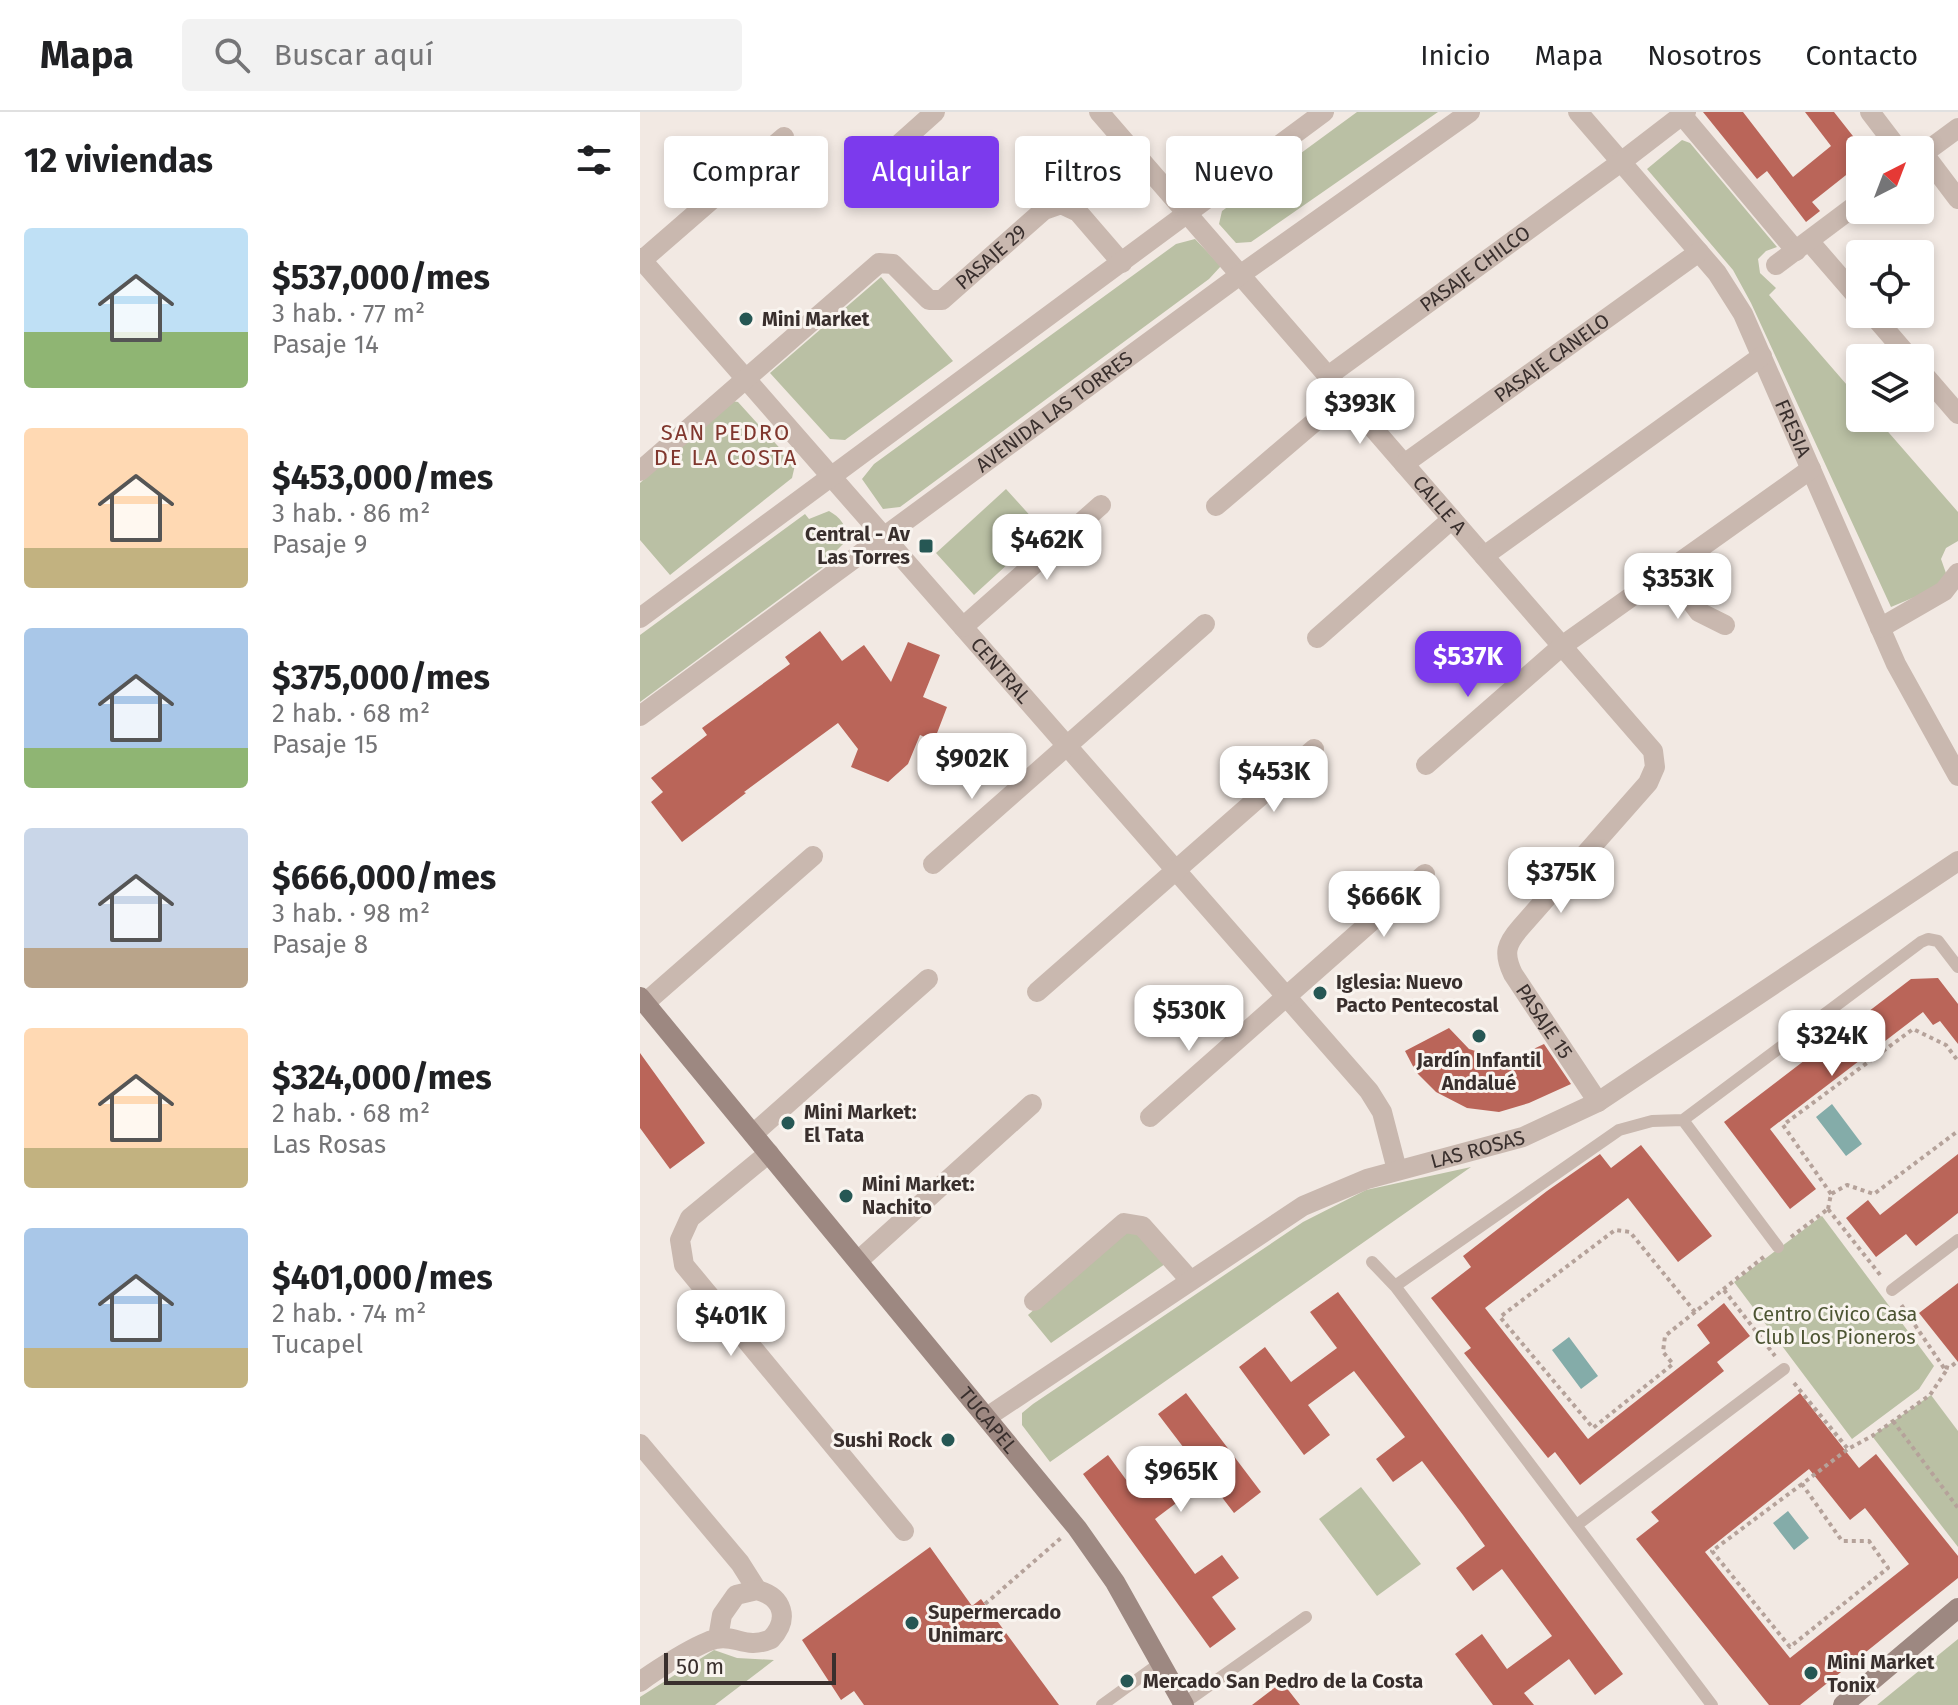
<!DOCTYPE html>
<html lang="es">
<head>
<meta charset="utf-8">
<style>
	body { margin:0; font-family:"Fira Sans",sans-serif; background:#f2f2f2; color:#202124; height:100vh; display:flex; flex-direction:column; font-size:30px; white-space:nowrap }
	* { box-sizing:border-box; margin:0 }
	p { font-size:26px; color:#757577 }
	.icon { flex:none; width:44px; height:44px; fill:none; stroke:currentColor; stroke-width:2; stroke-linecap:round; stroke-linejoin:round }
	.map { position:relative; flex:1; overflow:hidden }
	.side { display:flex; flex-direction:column; background:#fff; width:640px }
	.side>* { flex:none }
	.banner { position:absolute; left:24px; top:24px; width:760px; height:72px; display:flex; gap:16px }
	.needle { width:52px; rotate:42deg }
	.buttons { position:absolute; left:1206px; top:24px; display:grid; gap:16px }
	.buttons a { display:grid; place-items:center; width:88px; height:88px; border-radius:8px; background:#fff; box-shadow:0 4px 12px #0003; font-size:40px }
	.scale { position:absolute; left:24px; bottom:20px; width:172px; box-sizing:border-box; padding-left:8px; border:4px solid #392f2d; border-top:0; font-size:22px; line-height:28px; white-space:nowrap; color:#392f2d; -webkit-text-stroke:6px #f9f4ef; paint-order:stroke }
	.price { position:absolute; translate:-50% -68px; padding:0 18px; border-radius:16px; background:#fff; color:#222; font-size:26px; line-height:52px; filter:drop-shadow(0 2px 4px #0008) }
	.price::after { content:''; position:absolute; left:50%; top:48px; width:24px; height:18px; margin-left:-12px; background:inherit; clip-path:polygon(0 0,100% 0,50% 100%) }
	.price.on { background:#7c3aed; color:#fff }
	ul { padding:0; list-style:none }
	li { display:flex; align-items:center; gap:24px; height:200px; padding:0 24px }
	li span { display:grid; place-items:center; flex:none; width:224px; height:160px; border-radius:8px; color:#555 }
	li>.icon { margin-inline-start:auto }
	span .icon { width:96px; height:96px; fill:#fffc; stroke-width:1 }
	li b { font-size:34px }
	h2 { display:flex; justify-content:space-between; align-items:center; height:96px; padding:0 24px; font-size:34px }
	.tag { padding:0 28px; border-radius:8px; background:#fff; box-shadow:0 4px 12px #0003; font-size:28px; line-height:72px }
	.tag.on { background:#7c3aed; color:#fff }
	header { display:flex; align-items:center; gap:48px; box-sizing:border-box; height:112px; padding:0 40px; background:#fff; border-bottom:2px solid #e0e0e0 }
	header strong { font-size:38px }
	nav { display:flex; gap:44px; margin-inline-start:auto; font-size:28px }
	.search { width:560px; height:72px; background:#f2f2f2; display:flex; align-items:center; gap:20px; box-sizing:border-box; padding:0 28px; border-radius:8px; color:#757577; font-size:30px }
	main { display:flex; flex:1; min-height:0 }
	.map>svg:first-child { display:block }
	.green { fill:#bac0a4 }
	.water { fill:#84aca9 }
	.building { fill:#ba6559; fill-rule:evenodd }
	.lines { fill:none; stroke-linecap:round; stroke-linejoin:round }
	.path { stroke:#b5a29a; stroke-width:4; stroke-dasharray:4 4; stroke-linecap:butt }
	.lane { stroke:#c9b8af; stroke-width:12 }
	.street { stroke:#c9b8af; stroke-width:20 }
	.secondary { stroke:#9d8881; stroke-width:20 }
	.poi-dot { fill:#265754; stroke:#f9f4ef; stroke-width:3 }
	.labels { text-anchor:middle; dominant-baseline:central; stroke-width:6; stroke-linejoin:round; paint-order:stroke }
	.street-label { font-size:20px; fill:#392f2d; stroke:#f9f4ef }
	.poi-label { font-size:20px; font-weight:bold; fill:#392f2d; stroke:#f9f4ef; text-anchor:start }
	.park-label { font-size:20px; fill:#4d5533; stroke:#f9f4ef }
	.neighbourhood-label { font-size:22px; letter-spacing:2px; fill:#80372e; stroke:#f9f4ef }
</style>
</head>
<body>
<header>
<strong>Mapa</strong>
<div class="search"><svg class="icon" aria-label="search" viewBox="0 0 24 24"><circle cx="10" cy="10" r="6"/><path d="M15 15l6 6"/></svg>Buscar aquí</div>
<nav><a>Inicio</a><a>Mapa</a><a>Nosotros</a><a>Contacto</a></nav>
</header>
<main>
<section class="side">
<h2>12 viviendas<svg class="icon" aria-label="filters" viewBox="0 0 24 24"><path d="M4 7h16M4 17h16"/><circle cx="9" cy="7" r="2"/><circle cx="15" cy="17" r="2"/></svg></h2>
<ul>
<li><span style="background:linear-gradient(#bfe0f5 65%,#8fb573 0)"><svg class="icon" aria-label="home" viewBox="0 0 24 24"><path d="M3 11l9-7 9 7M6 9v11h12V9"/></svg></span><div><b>$537,000/mes</b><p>3 hab. · 77 m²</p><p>Pasaje 14</p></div></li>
<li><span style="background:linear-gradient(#ffd9b3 75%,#c2b280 0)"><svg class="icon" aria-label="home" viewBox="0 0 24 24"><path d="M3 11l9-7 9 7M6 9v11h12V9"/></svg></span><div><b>$453,000/mes</b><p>3 hab. · 86 m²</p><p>Pasaje 9</p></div></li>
<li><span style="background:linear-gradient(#a9c7e8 75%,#8fb573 0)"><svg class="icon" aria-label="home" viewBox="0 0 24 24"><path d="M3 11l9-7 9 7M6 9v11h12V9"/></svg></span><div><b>$375,000/mes</b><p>2 hab. · 68 m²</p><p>Pasaje 15</p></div></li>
<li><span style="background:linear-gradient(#c9d6e8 75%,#b9a48a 0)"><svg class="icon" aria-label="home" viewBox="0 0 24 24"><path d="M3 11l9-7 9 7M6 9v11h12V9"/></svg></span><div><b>$666,000/mes</b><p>3 hab. · 98 m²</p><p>Pasaje 8</p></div></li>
<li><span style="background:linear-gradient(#ffd9b3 75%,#c2b280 0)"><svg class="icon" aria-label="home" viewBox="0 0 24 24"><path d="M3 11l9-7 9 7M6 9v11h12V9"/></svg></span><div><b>$324,000/mes</b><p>2 hab. · 68 m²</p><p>Las Rosas</p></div></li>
<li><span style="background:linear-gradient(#a9c7e8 75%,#c2b280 0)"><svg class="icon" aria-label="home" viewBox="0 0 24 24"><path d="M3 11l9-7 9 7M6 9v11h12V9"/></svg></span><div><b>$401,000/mes</b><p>2 hab. · 74 m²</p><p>Tucapel</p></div></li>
</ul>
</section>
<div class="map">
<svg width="1318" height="1593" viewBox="0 0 1318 1593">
	<rect width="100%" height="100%" fill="#f2e9e3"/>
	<!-- green -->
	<path class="green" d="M717 0H798L611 130 596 131 579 112 582 99Z
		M1042 28 1050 31 1137 135 1126 139 1118 147 1120 161 1136 176 1129 183 1220 288V306H1236L1318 400V429L1306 436 1301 447 1307 464 1301 474 1251 495 1111 191 1093 158 1007 57Z
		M555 127 581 154 569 167 260 395 243 397 222 367 234 352 536 132Z
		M241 165 313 249 205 328 190 327 130 261Z
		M91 289 98 290 155 353 152 366 30 463 0 428V371Z
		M366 377 404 419 334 483 296 441Z
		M189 399C200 405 207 414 208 427L196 439 198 444 0 590V523L165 402 169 407Z
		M831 1055 410 1350 382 1313V1301L393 1292 663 1110 726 1078Z
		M1182 1104 1294 1254 1279 1277 1212 1327 1094 1170Z
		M483 1117 502 1120 525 1152 411 1231 388 1203Z
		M1291 1283 1318 1319V1435L1232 1324Z
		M721 1375 781 1452 737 1484 679 1407Z
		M1318 1527V1593H1237Z
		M74 1538 97 1546 134 1548 75 1593H0V1585Z"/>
	<!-- water -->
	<path class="water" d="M1192 992 1222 1032 1206 1044 1176 1005Z
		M929 1225 958 1264 941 1277 912 1238Z
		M1148 1399 1169 1426 1154 1438 1133 1411Z"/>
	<!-- building -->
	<path class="building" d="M1063 0H1103L1153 65 1191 34 1165 0H1194L1220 33V52L1172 90 1180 99 1166 110 1127 59 1117 67Z
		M180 519 202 549 224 533 251 570 268 530 300 543 283 585 307 595 294 629 280 623 268 652 248 670 211 655 218 637 198 611 104 680 106 681 42 730 11 690 23 680 11 666 67 623 62 616 150 552 145 545Z
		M1298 866 1318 892V932L1300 909 1293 913 1283 900 1130 1017 1176 1077 1150 1097 1084 1010 1271 867Z
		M809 916 829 937 854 945 879 944 904 932 931 972 889 991 859 1000 827 996 796 980 776 960 765 939Z
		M0 941 65 1031 30 1057 0 1016Z
		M1001 1033 1072 1124 1038 1150 988 1086 845 1196 948 1327 1070 1231 1057 1213 1084 1191 1110 1224 1077 1250 1084 1259 940 1373 915 1340 908 1346 824 1241 831 1236 791 1186 831 1155 823 1144 907 1079 960 1042 971 1056Z
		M1318 1042V1101L1276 1134 1266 1122 1236 1145 1206 1106 1228 1088 1240 1103Z
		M1318 1171V1250L1279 1201Z
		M698 1180 983 1562 955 1583 929 1547 884 1581 894 1593H853L815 1542 842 1522 867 1557 912 1524 862 1457 833 1479 816 1456 845 1434 823 1403 782 1349 753 1370 736 1347 765 1325 714 1259 668 1293 690 1323 664 1343 599 1255 625 1235 651 1270 697 1236 670 1200Z
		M546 1281 621 1380 594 1401 568 1367 515 1407 555 1462 582 1443 599 1466 572 1485 596 1517 570 1536 443 1362 468 1343 498 1384 550 1344 518 1302Z
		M1160 1281 1219 1356 1236 1342 1318 1444V1466L1160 1593H1129L996 1427 1019 1409 1011 1400ZM1169 1357 1210 1408 1225 1396 1269 1452 1150 1546 1065 1440Z
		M290 1435 332 1494 341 1487 419 1593H224L214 1579 201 1588 162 1528Z
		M642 1570 660 1593H612Z"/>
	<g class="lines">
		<!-- path -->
		<path class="path" d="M1191 1082 1143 1013 1273 917 1306 933 1318 949
			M1188 1097 1241 1164
			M1188 1097 1191 1082 1207 1073 1234 1082 1318 1019
			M1151 1125 1188 1097
			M1084 1178 1135 1244
			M1055 1200 990 1120 975 1118 860 1205 953 1316 1033 1252 1023 1240 1025 1224 1125 1144
			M1305 1255 1309 1256 1318 1249
			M1154 1271 1208 1337 1232 1324 1290 1283 1306 1259 1260 1191
			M1253 1309 1318 1396
			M1162 1372 1072 1439 1150 1535 1248 1456 1229 1429H1202L1162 1372 1208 1337
			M345 1492 421 1426"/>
		<!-- lane -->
		<path class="lane" d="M1043 1008 1281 830 1288 827 1298 829 1318 855
			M732 1150 755 1174 1072 1593
			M755 1174 979 1018 1012 1009 1043 1008 1138 1135
			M1252 1178 1318 1128
			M938 1412 1144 1257
			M543 1592 666 1505
			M462 1593 520 1551"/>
		<!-- street -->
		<g class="street">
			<path id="s1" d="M459 0 1013 639 1015 655 1008 671 881 815C866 832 863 841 873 862L958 990"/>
			<path id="s2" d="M938 0 1077 161 1103 202 1256 552 1318 664"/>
			<path d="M1230 0 1259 38"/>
			<path d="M1042 3 1156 139"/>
			<path d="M257 34 295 0"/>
			<path d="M1284 42 1318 87"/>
			<path d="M1280 44 1318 16"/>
			<path d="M1169 129 1220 188"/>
			<path id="s3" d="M0 146 729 979 742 1000 757 1058"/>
			<path d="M0 150 144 25"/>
			<path d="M1136 153 1220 90"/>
			<path d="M1232 202 1270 246"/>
			<path d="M1280 258 1318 302"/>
			<path id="s4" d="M688 264 981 50 1046 0"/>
			<path id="s5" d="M764 352 1059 140"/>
			<path id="s6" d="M0 359 239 151 253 152 289 188H302L404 98 421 92 438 100 482 151"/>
			<path d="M576 394 705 284"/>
			<path d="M844 444 1122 244"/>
			<path d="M1028 458 1059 500 1085 513"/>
			<path d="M0 506 684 0"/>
			<path d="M323 515 461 393"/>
			<path d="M1240 516 1304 479 1318 461"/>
			<path d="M677 526 812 407"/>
			<path id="s7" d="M0 604 600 163 830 0"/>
			<path d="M786 653 922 534 1171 357"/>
			<path d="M293 752 565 512"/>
			<path d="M397 880 674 637"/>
			<path d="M5 891 173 744"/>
			<path d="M510 1005 785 762"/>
			<path d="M113 1022 288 867"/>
			<path d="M129 1041 50 1106 40 1128 44 1153 264 1419"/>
			<path d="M218 1149 392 992"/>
			<path d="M394 1189 484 1111 502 1114 550 1168"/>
			<path id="s8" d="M347 1305 663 1094 727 1067 883 1025 958 990 1318 749"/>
			<path d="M0 1332 100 1451 117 1478"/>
			<path d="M0 1570C14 1559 60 1530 76 1527 95 1522 106 1538 131 1527 150 1507 143 1485 117 1478L96 1483 82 1503 78 1526"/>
		</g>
		<!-- secondary -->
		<g class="secondary">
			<path id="s9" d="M0 885 437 1416 475 1470 544 1593"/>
			<path d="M1203 1593 1318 1496"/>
		</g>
	</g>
	<!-- markers -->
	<g class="poi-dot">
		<circle cx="106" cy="207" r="8"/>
		<rect x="278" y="426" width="16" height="16" rx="4"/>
		<circle cx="680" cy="881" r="8"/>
		<circle cx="839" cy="924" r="8"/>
		<circle cx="148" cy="1011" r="8"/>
		<circle cx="206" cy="1084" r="8"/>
		<circle cx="308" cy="1328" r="8"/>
		<circle cx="272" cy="1511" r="8"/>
		<circle cx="1171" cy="1561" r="8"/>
		<circle cx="487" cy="1569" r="8"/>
	</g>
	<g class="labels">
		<!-- street labels -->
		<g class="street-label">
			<text stroke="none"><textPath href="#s6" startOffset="460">PASAJE 29</textPath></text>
			<text stroke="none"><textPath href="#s4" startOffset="182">PASAJE CHILCO</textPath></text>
			<text stroke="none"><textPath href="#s5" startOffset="182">PASAJE CANELO</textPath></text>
			<text stroke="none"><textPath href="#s7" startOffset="514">AVENIDA LAS TORRES</textPath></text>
			<text stroke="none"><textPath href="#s2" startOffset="386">FRESIA</textPath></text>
			<text stroke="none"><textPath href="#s1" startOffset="520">CALLE A</textPath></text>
			<text stroke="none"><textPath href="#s3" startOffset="548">CENTRAL</textPath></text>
			<text stroke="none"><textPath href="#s1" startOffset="1180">PASAJE 15</textPath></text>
			<text stroke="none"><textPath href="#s8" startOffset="564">LAS ROSAS</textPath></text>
			<text stroke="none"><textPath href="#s9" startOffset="548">TUCAPEL</textPath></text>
		</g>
		<!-- poi labels -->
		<g class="poi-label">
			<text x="122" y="207">Mini Market</text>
			<text x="270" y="422" text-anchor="end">Central - Av<tspan x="270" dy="23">Las Torres</tspan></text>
			<text x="696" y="870">Iglesia: Nuevo<tspan x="696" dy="23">Pacto Pentecostal</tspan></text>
			<text x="839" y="948" text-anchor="middle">Jardín Infantil<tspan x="839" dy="23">Andalué</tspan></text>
			<text x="164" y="1000">Mini Market:<tspan x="164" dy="23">El Tata</tspan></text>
			<text x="222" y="1072">Mini Market:<tspan x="222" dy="23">Nachito</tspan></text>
			<text x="292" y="1328" text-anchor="end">Sushi Rock</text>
			<text x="288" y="1500">Supermercado<tspan x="288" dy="23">Unimarc</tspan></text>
			<text x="1187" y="1550">Mini Market<tspan x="1187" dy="23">Tonix</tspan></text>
			<text x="503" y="1569">Mercado San Pedro de la Costa</text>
		</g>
		<!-- park labels -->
		<g class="park-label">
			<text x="1195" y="1202">Centro Civico Casa<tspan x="1195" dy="23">Club Los Pioneros</tspan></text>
		</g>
		<!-- neighbourhood labels -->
		<g class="neighbourhood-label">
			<text x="86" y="320">SAN PEDRO<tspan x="86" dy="25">DE LA COSTA</tspan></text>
		</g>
	</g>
</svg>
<div class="buttons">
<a><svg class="needle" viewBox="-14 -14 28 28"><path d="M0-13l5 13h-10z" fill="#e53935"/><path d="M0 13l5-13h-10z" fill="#757577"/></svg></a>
<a><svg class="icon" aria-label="locate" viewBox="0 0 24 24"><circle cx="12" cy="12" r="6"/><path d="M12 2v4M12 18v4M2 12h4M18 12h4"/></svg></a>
<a><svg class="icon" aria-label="layers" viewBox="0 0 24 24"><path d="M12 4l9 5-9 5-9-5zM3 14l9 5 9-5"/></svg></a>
</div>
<div class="scale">50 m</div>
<b class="price" style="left:720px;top:334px">$393K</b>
<b class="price" style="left:407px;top:470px">$462K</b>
<b class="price" style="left:1038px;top:509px">$353K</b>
<b class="price on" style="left:828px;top:587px">$537K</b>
<b class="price" style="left:332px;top:689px">$902K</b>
<b class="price" style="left:634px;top:702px">$453K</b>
<b class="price" style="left:921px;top:803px">$375K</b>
<b class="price" style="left:744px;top:827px">$666K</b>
<b class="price" style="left:549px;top:941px">$530K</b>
<b class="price" style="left:1192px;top:966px">$324K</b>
<b class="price" style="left:91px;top:1246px">$401K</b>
<b class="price" style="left:541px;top:1402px">$965K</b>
<div class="banner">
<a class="tag">Comprar</a>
<a class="tag on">Alquilar</a>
<a class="tag">Filtros</a>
<a class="tag">Nuevo</a>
</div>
</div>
</main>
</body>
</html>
